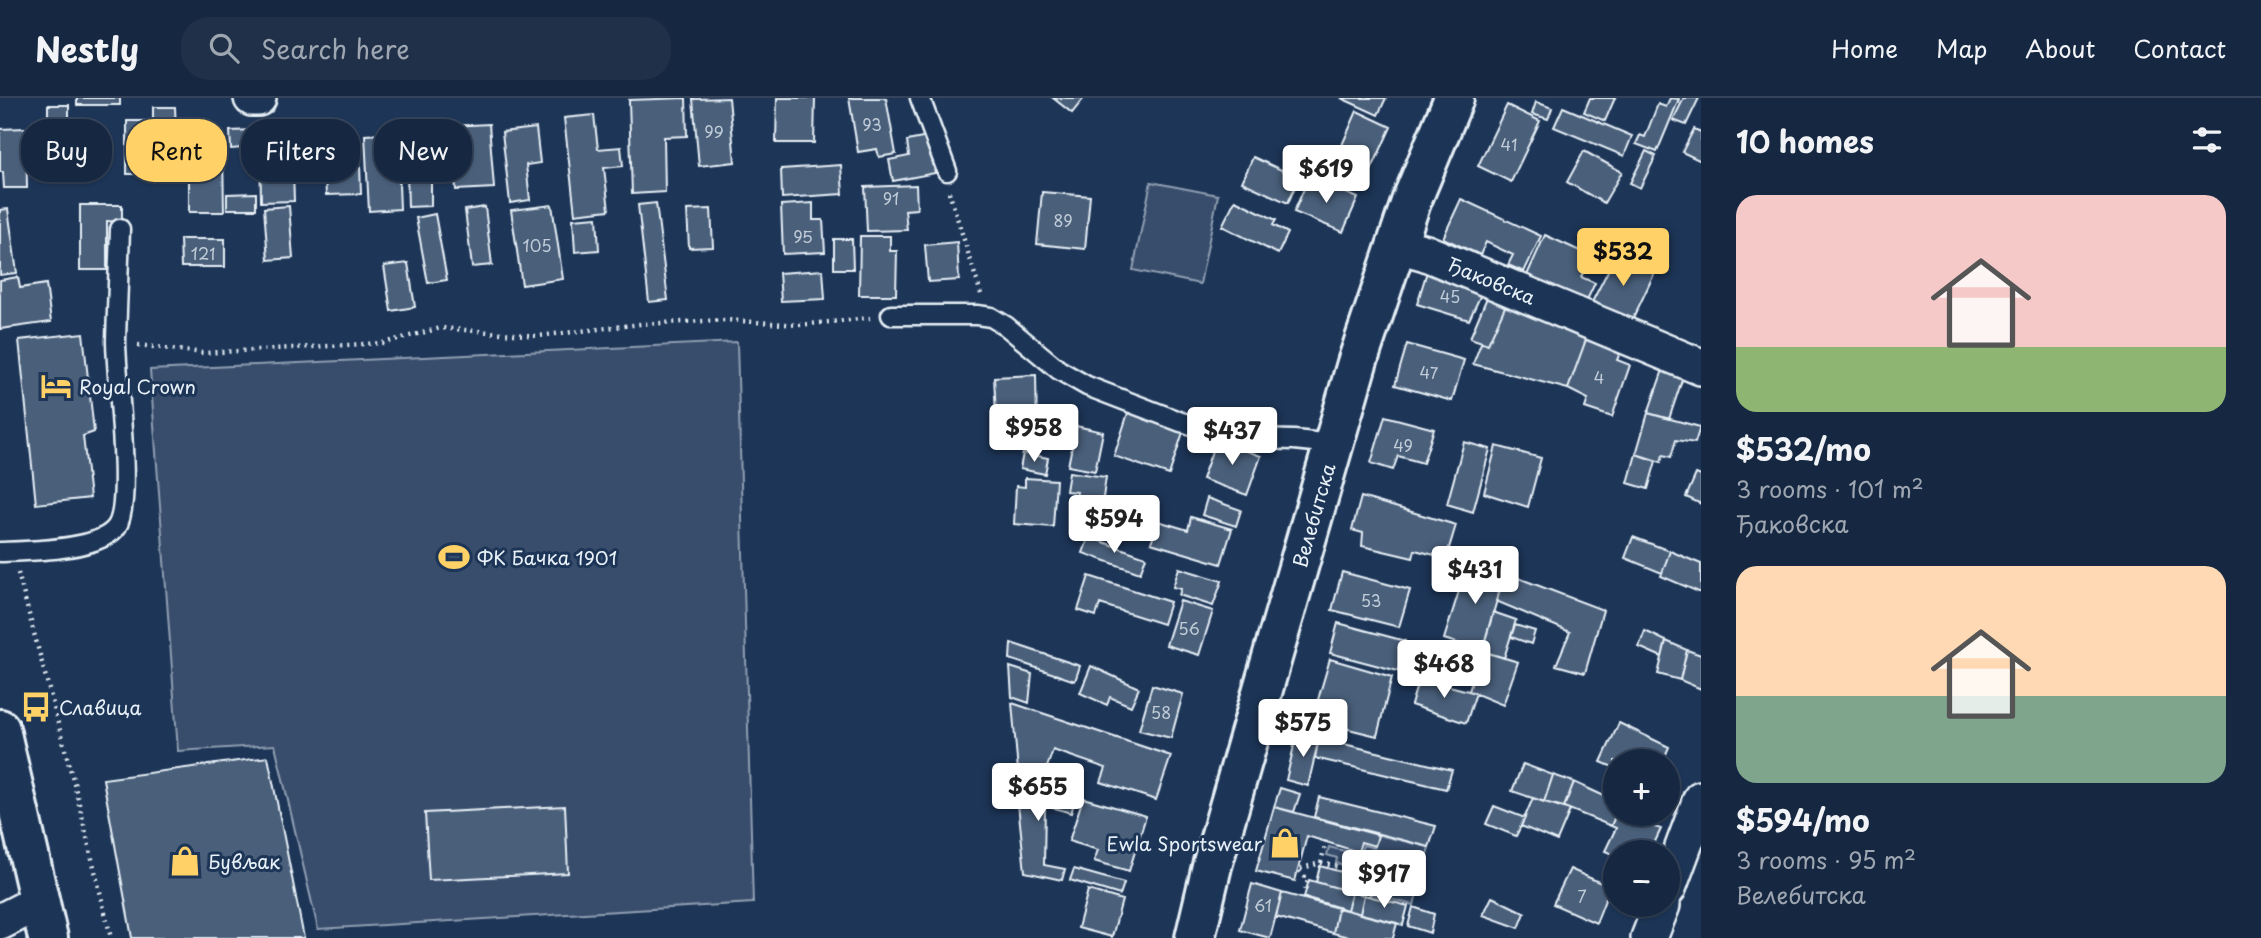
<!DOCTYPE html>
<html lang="en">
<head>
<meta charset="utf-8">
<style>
	body { margin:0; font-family:"Playpen Sans",sans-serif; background:#1f3048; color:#f1f3f6; height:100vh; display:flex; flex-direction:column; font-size:26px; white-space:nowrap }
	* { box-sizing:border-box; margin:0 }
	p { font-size:23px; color:#9ea6b1 }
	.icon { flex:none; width:38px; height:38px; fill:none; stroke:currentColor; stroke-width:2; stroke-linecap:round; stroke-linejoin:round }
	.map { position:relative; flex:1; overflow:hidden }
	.drawer { display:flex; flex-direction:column; background:#162841; width:560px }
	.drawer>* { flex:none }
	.banner { position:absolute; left:21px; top:21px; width:665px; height:63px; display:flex; gap:14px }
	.fabs { position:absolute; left:1603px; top:651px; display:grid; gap:14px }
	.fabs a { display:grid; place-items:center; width:77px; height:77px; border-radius:50%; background:#162841; box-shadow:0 2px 5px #0004,0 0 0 2px #35445a; font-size:35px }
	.price { position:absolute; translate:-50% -60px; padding:0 16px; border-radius:7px; background:#fff; color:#222; font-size:23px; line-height:46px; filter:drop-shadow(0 2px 4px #0008) }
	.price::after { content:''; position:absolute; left:50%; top:42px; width:21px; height:16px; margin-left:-10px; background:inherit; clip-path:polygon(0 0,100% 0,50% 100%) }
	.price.on { background:#ffd166; color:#111 }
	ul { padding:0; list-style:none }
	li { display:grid; align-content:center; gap:14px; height:371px; padding:0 35px }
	li span { display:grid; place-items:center; height:217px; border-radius:21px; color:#555 }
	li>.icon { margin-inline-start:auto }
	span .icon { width:126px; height:126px; fill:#fffc; stroke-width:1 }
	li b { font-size:30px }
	h2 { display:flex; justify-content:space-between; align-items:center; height:84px; padding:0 35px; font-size:30px }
	.tag { padding:0 24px; border-radius:28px; background:#162841; box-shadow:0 2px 5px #0004,0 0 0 2px #35445a; font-size:24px; line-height:63px }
	.tag.on { background:#ffd166; color:#111 }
	header { display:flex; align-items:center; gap:42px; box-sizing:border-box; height:98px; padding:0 35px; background:#162841; border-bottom:2px solid #35445a }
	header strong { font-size:33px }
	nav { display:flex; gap:38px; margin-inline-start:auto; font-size:24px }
	.search { width:490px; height:63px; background:#1f3048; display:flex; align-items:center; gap:18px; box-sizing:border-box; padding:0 24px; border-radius:28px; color:#9ea6b1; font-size:26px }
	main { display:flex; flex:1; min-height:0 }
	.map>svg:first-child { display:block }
	.green { fill:#374d6c; stroke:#909fb2; stroke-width:2 }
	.building { fill:#495e7a; stroke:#e8f1f8; stroke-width:2 }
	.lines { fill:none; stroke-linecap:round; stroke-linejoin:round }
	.lane-casing { stroke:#e8f1f8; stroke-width:23 }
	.street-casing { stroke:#e8f1f8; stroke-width:40 }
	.secondary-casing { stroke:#e8f1f8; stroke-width:44 }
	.path { stroke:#e8f1f8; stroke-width:4.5; stroke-dasharray:2 5; stroke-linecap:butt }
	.lane { stroke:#1d3557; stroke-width:18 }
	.street { stroke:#1d3557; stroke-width:35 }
	.secondary { stroke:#1d3557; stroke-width:38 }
	.labels { text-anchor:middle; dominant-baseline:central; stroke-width:6; stroke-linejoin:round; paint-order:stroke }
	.number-label { font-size:16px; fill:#c0ccd8 }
	.street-label { font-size:19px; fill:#e8f1f8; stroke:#1d3557 }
	.poi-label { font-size:19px; fill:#e8f1f8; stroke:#1d3557; text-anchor:start }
</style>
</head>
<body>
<header>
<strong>Nestly</strong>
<div class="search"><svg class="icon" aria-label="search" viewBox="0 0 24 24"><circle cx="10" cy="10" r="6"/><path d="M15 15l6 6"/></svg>Search here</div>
<nav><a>Home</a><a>Map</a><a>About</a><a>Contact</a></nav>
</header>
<main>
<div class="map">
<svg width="1701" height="840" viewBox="0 0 1701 840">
	<rect width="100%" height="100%" fill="#1d3557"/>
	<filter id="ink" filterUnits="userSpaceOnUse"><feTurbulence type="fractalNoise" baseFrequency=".0143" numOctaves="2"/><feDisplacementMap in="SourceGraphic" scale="14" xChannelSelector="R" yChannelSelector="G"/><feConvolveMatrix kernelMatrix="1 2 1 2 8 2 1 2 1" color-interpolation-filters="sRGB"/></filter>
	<g filter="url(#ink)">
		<!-- green -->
		<path class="green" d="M1151 84 1218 97 1200 186 1133 172Z
			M737 244 753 805 318 831 275 647 178 653 150 272Z
			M1378 737 1429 749 1414 807 1371 796 1358 774 1386 780 1385 792 1389 793 1391 787H1394L1396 777 1388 775 1386 779 1336 765 1337 760 1327 757 1329 749 1360 757 1363 747 1374 750Z"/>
		<!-- building -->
		<path class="building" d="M77 0H120V7H77Z
			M686 0 687 38 664 39 665 94 632 96 629 2Z
			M729 0 735 64 699 68 693 1Z
			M777 0H815L814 45H776Z
			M849 0H886L896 56 879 59 877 51 858 54Z
			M1053 0H1084L1072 15Z
			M1341 0H1386L1378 17Z
			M1590 0H1615L1605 23 1584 14Z
			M1670 0 1679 1 1657 54 1636 46 1640 37 1645 39 1658 6 1666 9Z
			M1684 0H1699L1686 27 1673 22Z
			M1536 4 1552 10 1548 21 1532 16Z
			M48 7H69V26L48 25Z
			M1507 7 1540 23 1511 84 1478 68Z
			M153 9H175L176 34H169V76H127V23H153Z
			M1563 9 1632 38 1624 58 1554 29Z
			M1357 13 1391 29 1364 88 1331 72Z
			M594 17 598 51 621 49 623 68 604 70 609 112 575 116 564 20Z
			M489 26 494 90 456 92 451 28Z
			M26 30 27 90H4L3 74H0V31Z
			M536 30 540 65 526 67 530 102 510 105 502 34Z
			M46 31 74 32V49H46Z
			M1694 31 1701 34V63L1682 54Z
			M254 32 255 59H242V50L231 51 230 33Z
			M397 35 400 111 369 113 365 37Z
			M435 36 436 82H431V108L408 109 406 37Z
			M359 38 361 96 326 97 323 40Z
			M928 39 935 75 893 83 889 62 909 58 907 43Z
			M292 42 294 103 261 104 260 43Z
			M1584 53 1622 74 1604 105 1567 84Z
			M1646 53 1656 58 1640 90 1630 85Z
			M223 54 224 114H189V55Z
			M1253 59 1299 80 1288 105 1242 84Z
			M841 67 843 96 782 100 781 71Z
			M1309 79 1358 100 1343 134 1294 114Z
			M916 87 917 111 905 112 907 132 867 133 865 89Z
			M1042 94 1090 98 1085 151 1037 146Z
			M256 95V111H227V96Z
			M1461 101 1541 138 1524 174 1508 167 1513 157 1486 144 1480 157 1443 140Z
			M1235 102 1276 122 1273 127 1288 135 1278 156 1222 128Z
			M656 105 668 202 649 204 638 107Z
			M813 105V122H823L825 154 783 156 781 107Z
			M80 107H122V124L107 123V172H80Z
			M552 107 563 181 522 187 511 112Z
			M289 108 293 160 268 162 264 110Z
			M485 109 492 167 472 169 465 112Z
			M8 111 17 175 0 177V112Z
			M711 111 713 149 689 150 687 112Z
			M435 116 447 182 428 185 416 120Z
			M597 119 599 152 575 154 573 121Z
			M1545 137 1591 158 1581 179 1595 185 1586 204 1527 177Z
			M860 138H890V153H897L896 197H859Z
			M180 141H225V169H181Z
			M834 141H852L853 171H834Z
			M957 144 959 182 928 184 925 147Z
			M1618 153 1656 172 1630 227 1590 208Z
			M408 165 415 209 391 213 384 168Z
			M1429 167 1484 190 1469 222 1417 206Z
			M823 172 825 201 781 203 779 175Z
			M18 179 20 190 46 186 51 224 0 231V182Z
			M1490 192 1509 200 1488 246 1470 240Z
			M1509 200 1588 236 1568 291 1473 266 1481 245 1488 246Z
			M83 235 94 334 83 338 90 400 36 406 19 242Z
			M1588 236 1622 250 1617 262 1630 267 1612 319 1585 310 1588 301 1568 291Z
			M1407 246 1464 262 1452 303 1395 287Z
			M1664 269 1684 276 1669 321 1648 315Z
			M1036 277 1037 333 997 335 994 279Z
			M1129 312 1184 331 1169 377 1114 358Z
			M1648 315 1700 329 1695 345 1676 342 1671 359 1663 357 1661 364 1636 356Z
			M1385 318 1434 331 1423 365 1398 358 1393 372 1371 365Z
			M1076 328 1103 334 1095 373 1068 368Z
			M1216 342 1261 358 1247 397 1202 381Z
			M1464 344 1490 351 1473 414 1447 406Z
			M1496 348 1541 360 1528 409 1484 395Z
			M1023 355 1048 360 1045 376 1020 371Z
			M1636 356 1656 363 1648 391 1628 385Z
			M1069 374 1106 379 1098 434 1082 432 1084 415 1074 414 1077 394 1066 393Z
			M1696 376 1701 378V406L1686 399Z
			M1025 380 1056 382 1053 429 1014 426 1016 388 1025 389Z
			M1361 399 1456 427 1446 460 1415 452 1413 460 1362 448 1363 435 1352 432Z
			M1207 400 1241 412 1236 428 1202 417Z
			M1191 419 1232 431 1221 466 1151 445 1158 423 1188 432Z
			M1089 439 1146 459 1140 475 1083 455Z
			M1633 439 1670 453 1662 475 1625 460Z
			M1670 453 1701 466V495L1661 478Z
			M1468 464 1505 475 1482 553 1444 541Z
			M1179 470 1222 483 1213 508 1179 497 1181 491 1173 489Z
			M1342 474 1410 492 1399 529 1332 512Z
			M1505 475 1603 512 1585 575 1556 567 1570 534 1496 503Z
			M1089 478 1170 504 1163 526 1100 506 1096 518 1078 512Z
			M1180 503 1213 513 1199 557 1166 547Z
			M1493 514 1516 522 1504 560 1482 553Z
			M1338 525 1405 543 1398 573 1330 555Z
			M1515 527 1535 533 1531 546 1511 539Z
			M1645 533 1666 543 1662 559 1639 549Z
			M1666 543 1687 552 1680 582 1658 576Z
			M1011 545 1080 568 1075 583 1010 561Z
			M1687 552 1701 557V591L1680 582Z
			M1482 553 1518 564 1503 607 1469 593Z
			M1330 561 1392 579 1377 638 1312 622Z
			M1091 568 1139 590 1131 608 1110 599 1107 607 1080 595Z
			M1010 569 1032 576 1029 605 1012 599Z
			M1419 580 1476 595 1466 625 1411 607Z
			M1152 587 1183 596 1171 640 1139 632Z
			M1012 605 1171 658 1156 702 1101 684 1106 670 1053 652 1043 681 1018 673Z
			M1619 625 1669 649 1663 663H1615V670L1601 664Z
			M1297 635 1319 640 1308 688 1286 682Z
			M1319 640 1452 672 1446 691 1315 660Z
			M268 659 304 840H132L103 681Z
			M1523 666 1553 677 1544 704 1512 693Z
			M1015 676 1076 699 1071 715 1045 707 1044 767 1065 771 1062 782 1025 774Z
			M1553 677 1574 684 1564 709 1544 704Z
			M1574 684 1615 703 1616 716 1611 728 1564 709Z
			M1280 690 1300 696 1294 714 1274 709Z
			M1319 699 1436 728 1429 749 1314 719Z
			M1083 700 1146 718 1129 773 1094 763 1098 752 1069 743Z
			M1533 700 1570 712 1557 743 1521 728Z
			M565 708 568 775 429 782 425 715Z
			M1494 708 1525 720 1516 738 1486 726Z
			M1274 709 1378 737 1375 748 1361 744 1358 754 1307 738 1295 783 1256 773Z
			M1616 716H1642L1639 724 1661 731 1650 754H1615V757L1605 753 1616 730 1611 728Z
			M1320 768 1356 778 1352 794 1316 784Z
			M1074 771 1124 785 1120 797 1070 782Z
			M1570 771 1610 789 1596 825 1553 806Z
			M1309 782 1352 794 1347 812 1304 799Z
			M1252 786 1282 795 1270 840 1240 832Z
			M1088 792 1122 802 1112 839 1078 830Z
			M1352 794 1364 797 1360 816 1347 812Z
			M1282 795 1338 810 1333 835 1276 819Z
			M1364 797 1408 808 1403 827 1360 816Z
			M1492 799 1525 815 1519 830 1483 817Z
			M1413 809 1434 816 1430 835 1408 828Z
			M1338 810 1397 825 1393 840H1353L1333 835Z"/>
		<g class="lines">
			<!-- lane casing -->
			<g class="lane-casing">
				<path id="lane" d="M920 0 947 73
					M891 217H977L991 219 1006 228 1059 272 1087 288 1181 324 1244 341 1294 342 1333 346
					M0 454C27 453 101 453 117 428 133 403 116 279 116 243 117 205 119 168 120 131"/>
			</g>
			<!-- street casing -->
			<g class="street-casing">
				<g id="street">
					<path d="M252 0H258"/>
					<path id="s1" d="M1398 147 1426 155 1701 269"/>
					<path d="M1668 790 1701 701"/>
					<path d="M0 824 39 804"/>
					<path d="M1649 840 1662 807"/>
				</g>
			</g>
			<!-- secondary casing -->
			<g class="secondary-casing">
				<g id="secondary">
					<path d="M0 631 48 840"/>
					<path id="s2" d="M1195 840 1212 768 1357 265 1411 104 1454 0"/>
				</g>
			</g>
			<!-- path -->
			<path class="path" d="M949 94 981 196
				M138 247 203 255 383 245 441 230 538 238 641 226 726 222 799 227 870 220
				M18 475 74 685 111 840
				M1321 765 1326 742
				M1357 774 1386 779
				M1305 792 1308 782 1298 771 1321 765 1357 773 1370 798"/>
			<!-- lane -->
			<use href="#lane" class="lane"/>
			<!-- street -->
			<use href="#street" class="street"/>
			<!-- secondary -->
			<use href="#secondary" class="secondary"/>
		</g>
	</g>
	<!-- icons -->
	<defs>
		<g id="hotel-bare" transform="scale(2.415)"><path d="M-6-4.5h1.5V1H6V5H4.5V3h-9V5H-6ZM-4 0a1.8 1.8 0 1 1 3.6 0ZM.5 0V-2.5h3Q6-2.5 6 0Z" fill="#ffd166" stroke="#1d3557" stroke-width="2.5" paint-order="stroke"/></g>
		<g id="stadium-bare" transform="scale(2.415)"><path d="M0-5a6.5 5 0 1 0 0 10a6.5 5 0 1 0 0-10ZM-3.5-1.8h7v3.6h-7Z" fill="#ffd166" stroke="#1d3557" stroke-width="2.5" paint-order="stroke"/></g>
		<g id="bus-bare" transform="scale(2.415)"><path d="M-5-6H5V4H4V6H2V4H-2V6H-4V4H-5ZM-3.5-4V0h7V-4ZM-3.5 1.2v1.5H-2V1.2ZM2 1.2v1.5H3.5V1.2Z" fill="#ffd166" stroke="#1d3557" stroke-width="2.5" paint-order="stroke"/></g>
		<g id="shop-bare" transform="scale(2.415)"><path d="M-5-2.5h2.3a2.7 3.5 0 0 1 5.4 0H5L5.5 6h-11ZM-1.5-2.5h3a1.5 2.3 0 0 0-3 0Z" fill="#ffd166" stroke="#1d3557" stroke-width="2.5" paint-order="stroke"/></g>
	</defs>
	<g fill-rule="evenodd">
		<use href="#hotel-bare" x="56" y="288"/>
		<use href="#stadium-bare" x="454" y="459"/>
		<use href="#bus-bare" x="36" y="609"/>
		<use href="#shop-bare" x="1285" y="745"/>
		<use href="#shop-bare" x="185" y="763"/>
	</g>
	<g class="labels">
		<!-- number labels -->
		<g class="number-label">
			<text x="872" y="26">93</text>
			<text x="714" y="33">99</text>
			<text x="1509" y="46">41</text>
			<text x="891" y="100">91</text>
			<text x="1063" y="122">89</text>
			<text x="803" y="138">95</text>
			<text x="537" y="147">105</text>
			<text x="203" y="155">121</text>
			<text x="1450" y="198">45</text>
			<text x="1429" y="274">47</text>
			<text x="1599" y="279">4</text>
			<text x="1403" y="347">49</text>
			<text x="1371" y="502">53</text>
			<text x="1189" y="530">56</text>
			<text x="1161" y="614">58</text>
			<text x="1582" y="798">7</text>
			<text x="1263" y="807">61</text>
		</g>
		<!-- street labels -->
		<g class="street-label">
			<text stroke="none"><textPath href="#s1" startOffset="100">Ђаковска</textPath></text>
			<text stroke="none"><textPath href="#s2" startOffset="439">Велебитска</textPath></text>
		</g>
		<!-- poi labels -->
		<g class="poi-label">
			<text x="79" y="288">Royal Crown</text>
			<text x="477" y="459">ФК Бачка 1901</text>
			<text x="59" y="609">Славица</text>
			<text x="1262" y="745" text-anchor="end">Ewla Sportswear</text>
			<text x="208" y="763">Бувљак</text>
		</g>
	</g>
</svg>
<div class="fabs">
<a>+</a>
<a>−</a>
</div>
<b class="price" style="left:1326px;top:107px">$619</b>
<b class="price on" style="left:1623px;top:190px">$532</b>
<b class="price" style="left:1034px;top:366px">$958</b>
<b class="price" style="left:1232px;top:369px">$437</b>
<b class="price" style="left:1114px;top:457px">$594</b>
<b class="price" style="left:1475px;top:508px">$431</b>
<b class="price" style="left:1444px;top:602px">$468</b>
<b class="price" style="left:1303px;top:661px">$575</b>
<b class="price" style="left:1038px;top:725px">$655</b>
<b class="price" style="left:1384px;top:812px">$917</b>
<div class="banner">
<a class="tag">Buy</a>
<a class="tag on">Rent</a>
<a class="tag">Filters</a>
<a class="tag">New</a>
</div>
</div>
<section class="drawer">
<h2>10 homes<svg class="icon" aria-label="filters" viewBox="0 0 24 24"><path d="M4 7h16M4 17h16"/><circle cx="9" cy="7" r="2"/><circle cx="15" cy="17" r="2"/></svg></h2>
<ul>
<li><span style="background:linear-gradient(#f6c9c9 70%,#8fb573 0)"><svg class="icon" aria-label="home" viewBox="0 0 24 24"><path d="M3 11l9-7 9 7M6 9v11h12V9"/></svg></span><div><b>$532/mo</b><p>3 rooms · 101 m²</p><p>Ђаковска</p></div></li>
<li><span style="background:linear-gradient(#ffd9b3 60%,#7fa58c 0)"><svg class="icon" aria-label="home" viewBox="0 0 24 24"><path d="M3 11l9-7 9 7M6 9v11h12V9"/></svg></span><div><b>$594/mo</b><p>3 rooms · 95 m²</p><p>Велебитска</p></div></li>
</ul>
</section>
</main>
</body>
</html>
